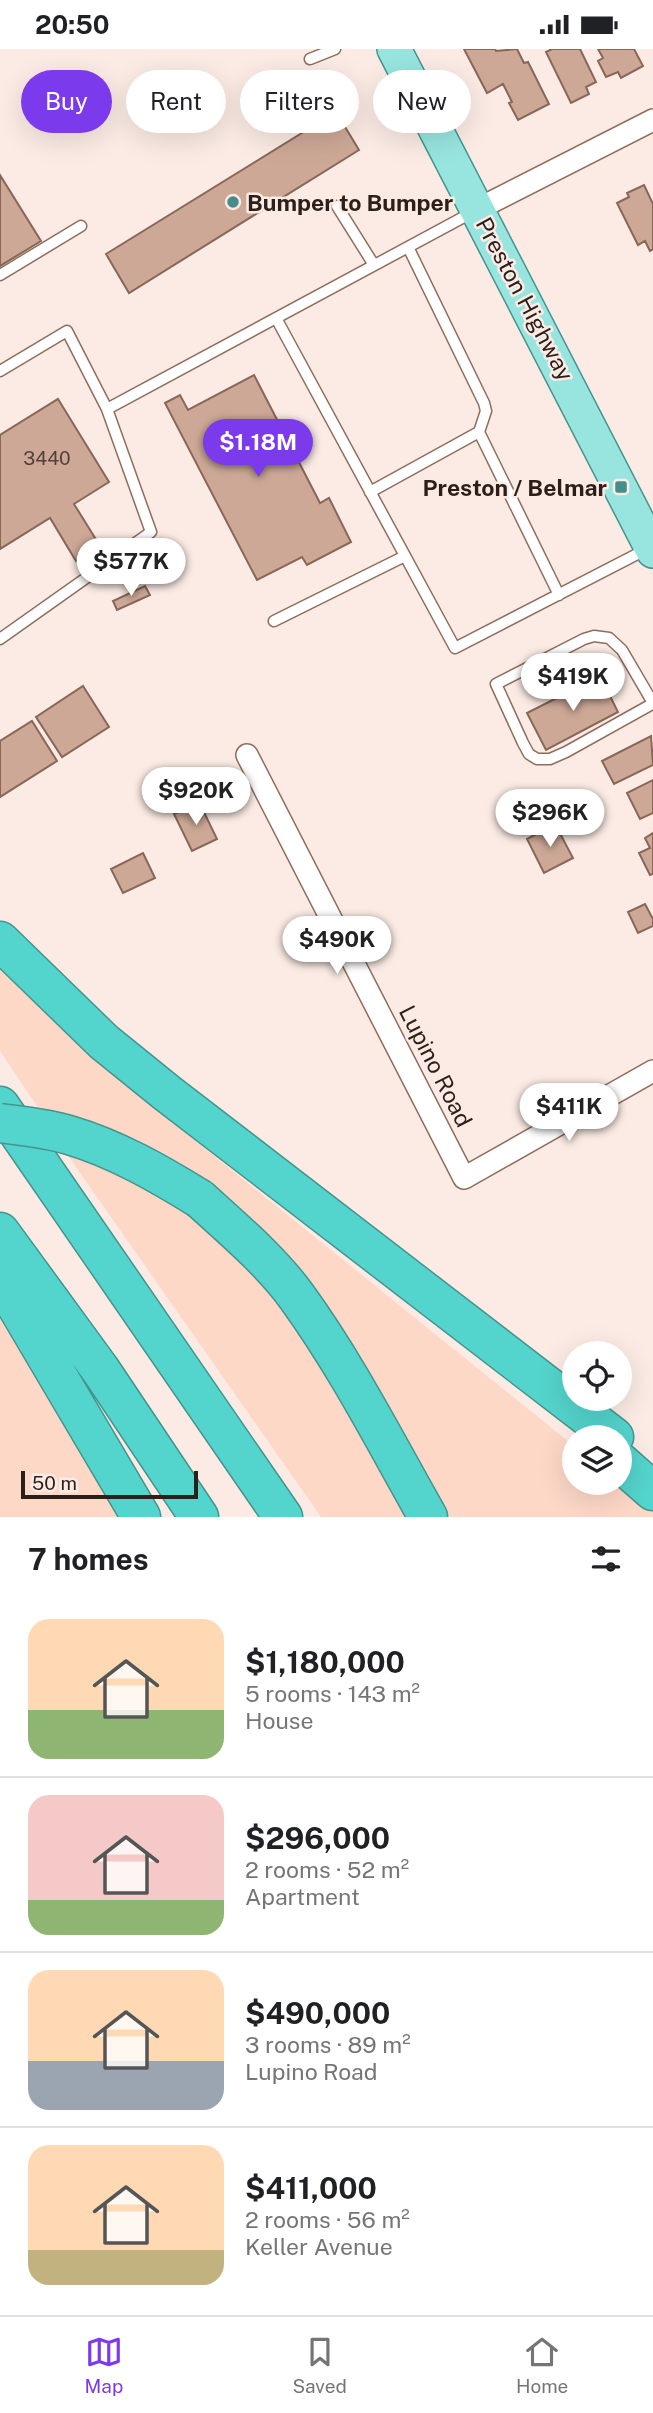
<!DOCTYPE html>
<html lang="en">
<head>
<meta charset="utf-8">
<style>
	body { margin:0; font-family:"Public Sans",sans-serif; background:#f2f2f2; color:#202124; height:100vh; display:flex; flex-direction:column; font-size:26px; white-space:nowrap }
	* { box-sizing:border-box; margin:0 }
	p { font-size:23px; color:#757577 }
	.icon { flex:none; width:38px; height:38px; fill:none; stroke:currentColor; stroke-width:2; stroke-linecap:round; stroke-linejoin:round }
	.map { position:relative; height:1468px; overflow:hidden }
	.sheet { display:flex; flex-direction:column; background:#fff; flex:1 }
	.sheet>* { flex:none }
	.top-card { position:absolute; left:21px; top:21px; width:612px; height:63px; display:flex; gap:14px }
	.tools { position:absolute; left:562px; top:1292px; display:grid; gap:14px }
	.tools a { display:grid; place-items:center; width:70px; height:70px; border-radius:50%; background:#fff; box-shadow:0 7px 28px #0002; font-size:35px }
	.scale { position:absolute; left:21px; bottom:18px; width:177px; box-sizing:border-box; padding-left:7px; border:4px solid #2c1e18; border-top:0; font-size:19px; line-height:24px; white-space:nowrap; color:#2c1e18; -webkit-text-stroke:5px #fbebe4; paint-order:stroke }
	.price { position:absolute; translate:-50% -60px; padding:0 16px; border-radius:24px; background:#fff; color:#222; font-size:23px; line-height:46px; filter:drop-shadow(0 2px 4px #0008) }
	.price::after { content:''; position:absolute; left:50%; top:42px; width:21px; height:16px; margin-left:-10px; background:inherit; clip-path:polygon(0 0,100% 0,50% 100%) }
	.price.on { background:#7c3aed; color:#fff }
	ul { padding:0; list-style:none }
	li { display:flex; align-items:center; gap:21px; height:175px; padding:0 28px }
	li+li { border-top:2px solid #e0e0e0 }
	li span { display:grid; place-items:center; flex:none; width:196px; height:140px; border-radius:21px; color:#555 }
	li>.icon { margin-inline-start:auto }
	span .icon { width:84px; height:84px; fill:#fffc; stroke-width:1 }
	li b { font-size:30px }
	h2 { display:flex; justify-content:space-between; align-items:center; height:84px; padding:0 28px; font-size:30px }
	.chip { padding:0 24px; border-radius:32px; background:#fff; box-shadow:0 7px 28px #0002; font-size:24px; line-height:63px }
	.chip.on { background:#7c3aed; color:#fff }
	.status { display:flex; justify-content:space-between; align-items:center; height:49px; padding:0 35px; background:#fff; direction:ltr }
	.status svg { height:19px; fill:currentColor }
	.menu { display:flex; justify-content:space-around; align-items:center; height:98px; border-top:2px solid #e0e0e0; background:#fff; font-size:19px; color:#757577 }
	.menu a { display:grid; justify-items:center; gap:4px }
	.menu .on { color:#7c3aed }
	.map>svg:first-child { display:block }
	.green { fill:#fdd8c7 }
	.building { fill:#cda897; stroke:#886757; stroke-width:2 }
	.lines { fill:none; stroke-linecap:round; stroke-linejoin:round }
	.service-casing { stroke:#8f6d5d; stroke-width:13 }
	.minor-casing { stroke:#8f6d5d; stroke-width:24 }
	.primary-casing { stroke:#45948d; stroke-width:36 }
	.motorway-casing { stroke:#45948d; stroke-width:41 }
	.service { stroke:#fff; stroke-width:10 }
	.minor { stroke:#fff; stroke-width:21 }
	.primary { stroke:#98e5e0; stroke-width:33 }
	.motorway { stroke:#53d4cc; stroke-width:38 }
	.motorway-bridge-casing { stroke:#45948d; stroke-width:41; stroke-linecap:butt }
	.motorway-bridge { stroke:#53d4cc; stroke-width:38 }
	.poi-dot { fill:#468d89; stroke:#fbebe4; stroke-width:2.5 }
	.labels { text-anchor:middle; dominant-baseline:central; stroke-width:5; stroke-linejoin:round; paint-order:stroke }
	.number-label { font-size:19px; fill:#544038 }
	.poi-label { font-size:23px; font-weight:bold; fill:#2c1e18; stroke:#fbebe4; text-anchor:start }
	.street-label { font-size:23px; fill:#2c1e18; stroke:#fbebe4 }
</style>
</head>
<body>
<div class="status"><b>20:50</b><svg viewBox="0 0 49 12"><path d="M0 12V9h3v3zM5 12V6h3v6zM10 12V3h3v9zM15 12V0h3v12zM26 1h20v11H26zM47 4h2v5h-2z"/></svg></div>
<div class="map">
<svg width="653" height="1468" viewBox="0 0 653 1468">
	<rect width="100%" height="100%" fill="#fbebe4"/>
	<!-- green -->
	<path class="green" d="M0 916 86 1001 136 1044 574 1397V1433H620L653 1460V1468H450L313 1251 272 1192 222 1142 167 1106 137 1091 109 1080 39 1060 0 1002Z
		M64 1101 109 1116 213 1177 289 1263 413 1468H321Z
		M0 1269 14 1290 120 1468H0Z"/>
	<!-- building -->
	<path class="building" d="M464 0H495L496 2 517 0 524 14 528 13 549 55 518 71 509 54 512 53 503 35 487 44Z
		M552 0H580L596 33 586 38 589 45 571 54 546 3Z
		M598 0H634L643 17 621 29 618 23 606 28 598 12 603 9Z
		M336 63 359 101 129 244 106 205Z
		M0 126 41 192 0 217Z
		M644 136 653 155V200L650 202 645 192 638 196 617 154 629 148 627 144Z
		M254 326 320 454 329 449 351 493 307 516 302 508 257 531 165 354 180 346 188 361Z
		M58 350 109 433 74 455 100 497 76 512 50 469 0 500V386Z
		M145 537 150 546 117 561 113 552Z
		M600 627 618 663 546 701 527 664Z
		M83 637 109 678 62 708 36 668Z
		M32 672 57 712 0 748V692Z
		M651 687 653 716 614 735 602 712Z
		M653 731V764L640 770 627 744Z
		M199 753 217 790 192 802 174 765Z
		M555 775 573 809 544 824 527 790Z
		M653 784V825L650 826 639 804 650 799 645 789Z
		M143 804 155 829 123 844 111 820Z
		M645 855 653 870V877L638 884 628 863Z"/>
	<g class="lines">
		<!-- service casing -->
		<g class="service-casing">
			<path id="service" d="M310 10 335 0
				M337 157 374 216
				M408 198 484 354 486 362 479 383 559 546
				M0 226 81 177
				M276 269 455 599 649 499
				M0 322 67 282 107 360 151 483 0 590
				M107 360 475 162
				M370 443 479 383
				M274 572 405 507
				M652 655 566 703 550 710H537L529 705 523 694 496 635 584 590 594 587 609 589 622 601 653 654"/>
		</g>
		<!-- minor casing -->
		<g class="minor-casing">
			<path id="minor" d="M478 160 653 71
				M247 706 464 1129 653 1022"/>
		</g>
		<!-- primary casing -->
		<g class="primary-casing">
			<path id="primary" d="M394 0 653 502"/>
		</g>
		<!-- motorway casing -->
		<g class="motorway-casing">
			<path id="motorway" d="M0 892 104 993 167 1044 614 1388
				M0 1057 283 1468
				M200 1150C232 1179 272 1213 297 1248 347 1317 386 1394 428 1468
				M0 1183 100 1320 199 1468
				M0 1229 141 1468
				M620 1413 653 1442"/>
		</g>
		<!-- service -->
		<use href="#service" class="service"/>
		<!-- minor -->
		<use href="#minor" class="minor"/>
		<!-- primary -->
		<use href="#primary" class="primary"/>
		<!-- motorway -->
		<use href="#motorway" class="motorway"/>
		<!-- motorway-bridge casing -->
		<g class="motorway-bridge-casing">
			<path id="motorway-bridge" d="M0 1074C23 1077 47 1079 69 1086 116 1100 158 1124 200 1150"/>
		</g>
		<!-- motorway-bridge -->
		<use href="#motorway-bridge" class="motorway-bridge"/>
	</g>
	<!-- markers -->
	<g class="poi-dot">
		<circle cx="233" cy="153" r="7"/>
		<rect x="614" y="431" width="14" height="14" rx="3.5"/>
	</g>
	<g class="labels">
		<!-- number labels -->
		<g class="number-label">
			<text x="47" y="409">3440</text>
		</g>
		<!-- poi labels -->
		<g class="poi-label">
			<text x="247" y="153">Bumper to Bumper</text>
			<text x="607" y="438" text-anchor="end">Preston / Belmar</text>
		</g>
		<!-- street labels -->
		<g class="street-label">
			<text transform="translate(525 250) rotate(62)">Preston Highway</text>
			<text transform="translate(436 1017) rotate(63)">Lupino Road</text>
		</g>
	</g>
</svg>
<div class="tools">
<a><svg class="icon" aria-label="locate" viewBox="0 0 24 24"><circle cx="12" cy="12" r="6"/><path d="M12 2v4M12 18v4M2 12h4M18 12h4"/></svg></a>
<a><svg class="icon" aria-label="layers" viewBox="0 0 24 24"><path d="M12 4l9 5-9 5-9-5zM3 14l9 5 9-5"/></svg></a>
</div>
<div class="scale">50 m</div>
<b class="price on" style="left:258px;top:430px">$1.18M</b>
<b class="price" style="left:131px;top:549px">$577K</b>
<b class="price" style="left:573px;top:664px">$419K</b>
<b class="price" style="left:196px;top:778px">$920K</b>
<b class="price" style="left:550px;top:800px">$296K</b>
<b class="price" style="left:337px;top:927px">$490K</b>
<b class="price" style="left:569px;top:1094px">$411K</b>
<div class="top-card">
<a class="chip on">Buy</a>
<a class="chip">Rent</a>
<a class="chip">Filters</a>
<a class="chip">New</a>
</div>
</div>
<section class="sheet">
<h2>7 homes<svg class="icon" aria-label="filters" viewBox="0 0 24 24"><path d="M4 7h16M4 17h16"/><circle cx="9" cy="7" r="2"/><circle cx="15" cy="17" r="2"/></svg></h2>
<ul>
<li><span style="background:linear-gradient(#ffd9b3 65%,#8fb573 0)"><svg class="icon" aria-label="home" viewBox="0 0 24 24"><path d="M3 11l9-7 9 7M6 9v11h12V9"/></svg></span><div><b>$1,180,000</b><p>5 rooms · 143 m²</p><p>House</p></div></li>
<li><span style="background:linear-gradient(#f6c9c9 75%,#8fb573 0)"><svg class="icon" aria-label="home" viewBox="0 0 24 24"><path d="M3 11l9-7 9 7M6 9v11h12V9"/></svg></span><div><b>$296,000</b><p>2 rooms · 52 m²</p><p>Apartment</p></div></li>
<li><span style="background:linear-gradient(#ffd9b3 65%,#9aa5b1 0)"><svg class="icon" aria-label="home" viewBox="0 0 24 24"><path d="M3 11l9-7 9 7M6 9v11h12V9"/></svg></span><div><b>$490,000</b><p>3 rooms · 89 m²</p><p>Lupino Road</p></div></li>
<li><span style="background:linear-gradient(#ffd9b3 75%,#c2b280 0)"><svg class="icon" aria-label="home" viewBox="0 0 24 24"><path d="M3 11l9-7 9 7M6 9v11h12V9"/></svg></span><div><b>$411,000</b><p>2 rooms · 56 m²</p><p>Keller Avenue</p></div></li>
</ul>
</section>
<nav class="menu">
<a class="on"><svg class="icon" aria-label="map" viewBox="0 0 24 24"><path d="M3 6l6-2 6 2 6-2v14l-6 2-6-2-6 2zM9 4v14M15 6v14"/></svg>Map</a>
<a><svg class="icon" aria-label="saved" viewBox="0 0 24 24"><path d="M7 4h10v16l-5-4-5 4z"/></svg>Saved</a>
<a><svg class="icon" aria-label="home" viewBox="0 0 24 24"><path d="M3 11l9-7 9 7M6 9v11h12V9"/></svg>Home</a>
</nav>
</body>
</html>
